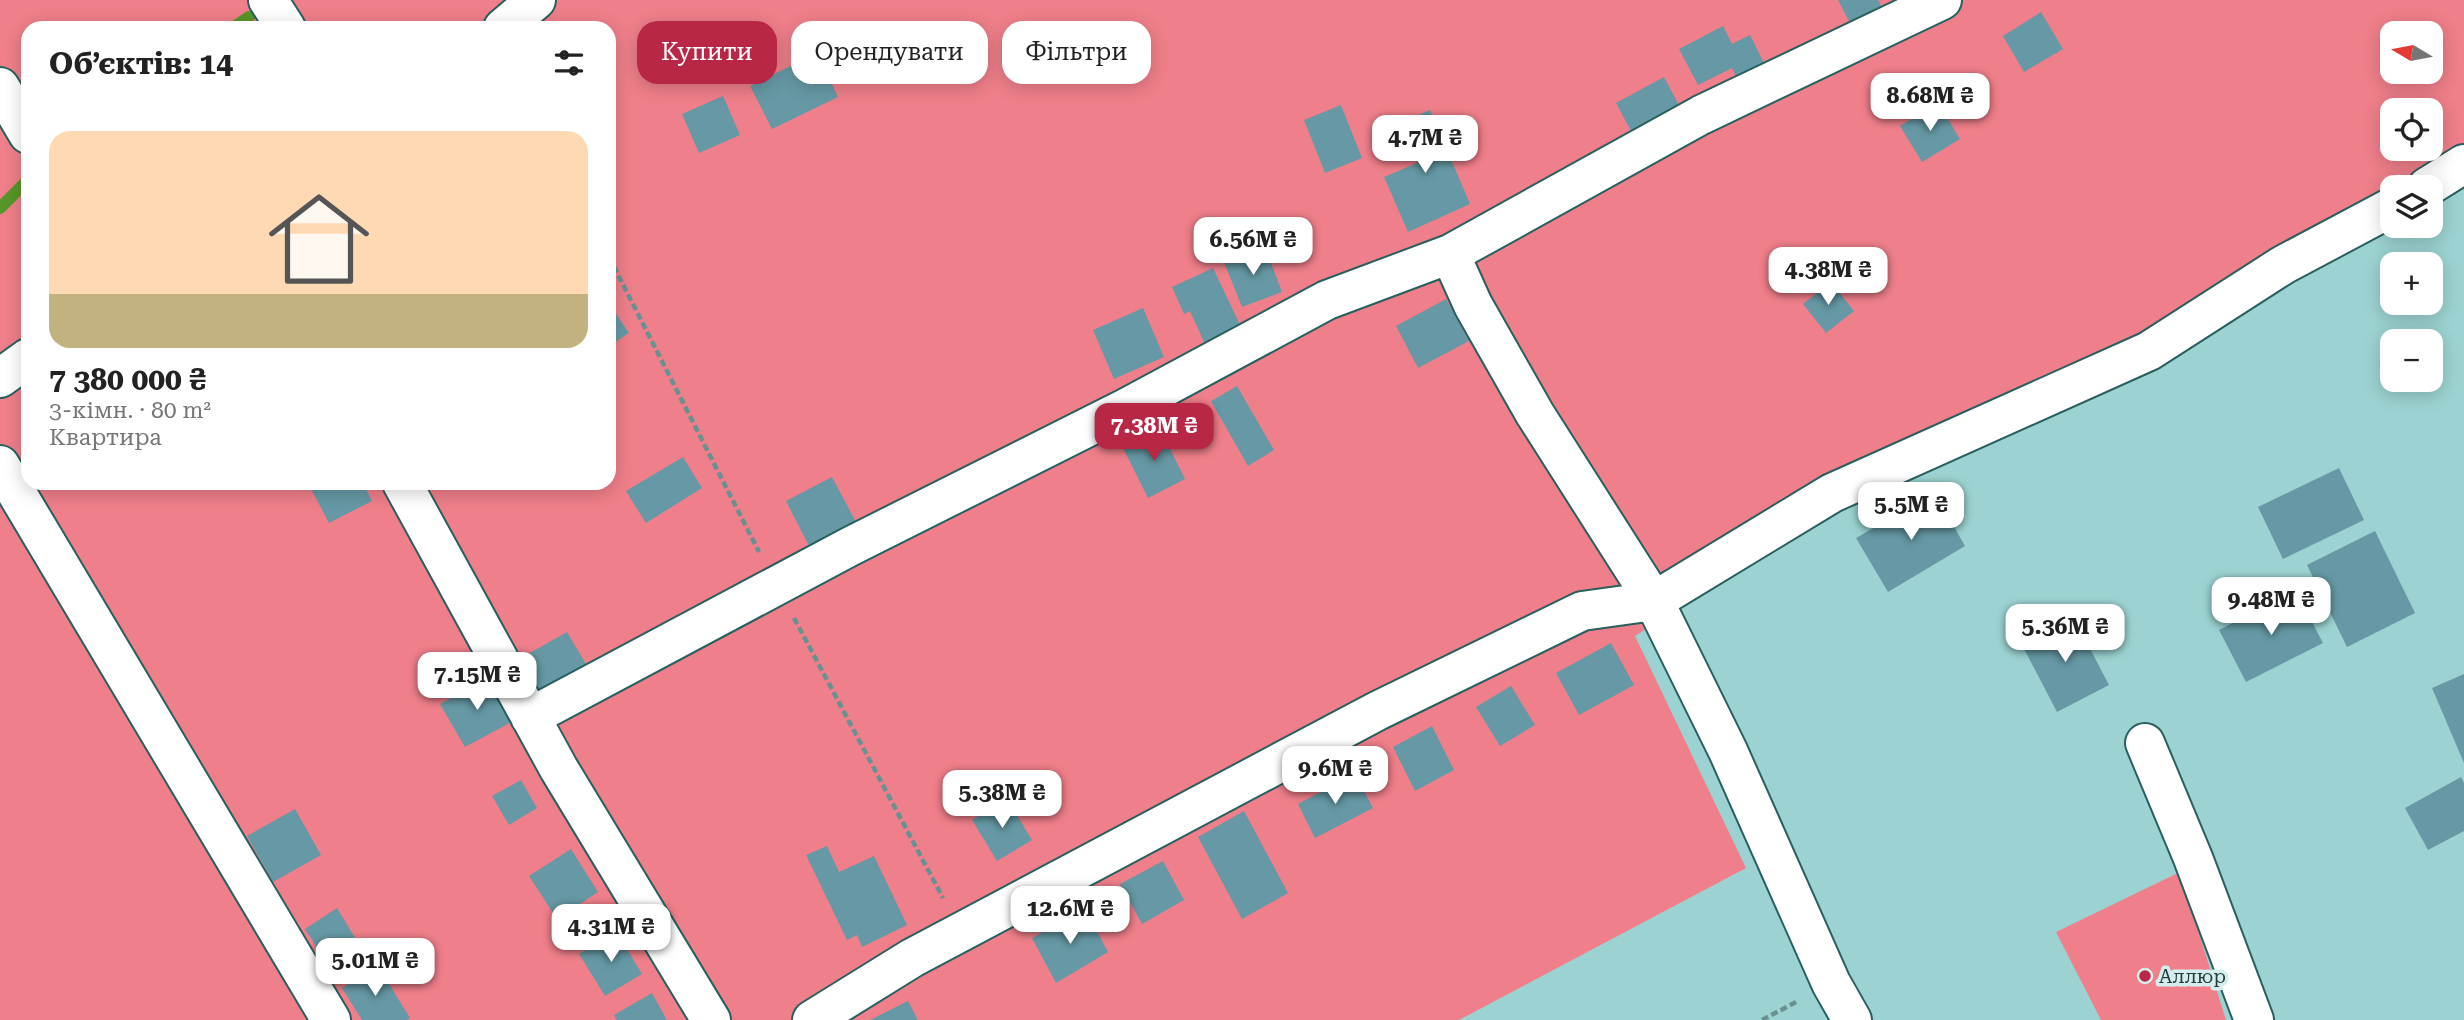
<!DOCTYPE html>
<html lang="uk">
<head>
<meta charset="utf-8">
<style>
	body { margin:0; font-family:"Roboto Serif",serif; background:#f2f2f2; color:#222; height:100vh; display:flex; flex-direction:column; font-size:26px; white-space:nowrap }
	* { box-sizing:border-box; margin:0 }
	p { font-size:23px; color:#767676 }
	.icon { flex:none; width:38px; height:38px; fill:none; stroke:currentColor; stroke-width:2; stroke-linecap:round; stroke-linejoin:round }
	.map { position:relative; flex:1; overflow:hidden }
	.panel { position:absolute; left:21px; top:21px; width:595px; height:469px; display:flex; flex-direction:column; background:#fff; border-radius:21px; box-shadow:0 4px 18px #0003 }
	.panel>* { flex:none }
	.hud { position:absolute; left:637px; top:21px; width:665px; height:63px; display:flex; gap:14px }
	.needle { width:46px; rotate:280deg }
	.tools { position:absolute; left:2380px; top:21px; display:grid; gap:14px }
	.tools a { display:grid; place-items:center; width:63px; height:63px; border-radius:14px; background:#fff; box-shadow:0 4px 18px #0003; font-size:35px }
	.price { position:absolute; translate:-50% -60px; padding:0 16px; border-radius:14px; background:#fff; color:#222; font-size:23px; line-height:46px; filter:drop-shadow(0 2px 4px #0008) }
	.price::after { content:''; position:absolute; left:50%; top:42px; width:21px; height:16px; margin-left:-10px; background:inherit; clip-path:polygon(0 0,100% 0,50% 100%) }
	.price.current { background:#b82746; color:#fff }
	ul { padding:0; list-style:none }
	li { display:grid; align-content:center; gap:14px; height:371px; padding:0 28px }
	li+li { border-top:2px solid #e0e0e0 }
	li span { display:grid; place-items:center; height:217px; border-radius:21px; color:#555 }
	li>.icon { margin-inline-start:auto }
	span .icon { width:126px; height:126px; fill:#fffc; stroke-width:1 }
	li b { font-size:30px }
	h2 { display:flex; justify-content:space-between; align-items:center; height:84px; padding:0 28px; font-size:30px }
	.tag { padding:0 24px; border-radius:21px; background:#fff; box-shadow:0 4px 18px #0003; font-size:24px; line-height:63px }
	.tag.current { background:#b82746; color:#fff }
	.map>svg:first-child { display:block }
	.green { fill:#ef7f8a; fill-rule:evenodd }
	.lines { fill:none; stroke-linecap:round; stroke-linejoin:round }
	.stream { stroke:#579629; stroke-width:12 }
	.building { fill:#6699a5 }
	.minor-casing { stroke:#295f5f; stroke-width:42 }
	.path { stroke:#699191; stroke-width:4.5; stroke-dasharray:7 3.5; stroke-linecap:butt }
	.minor { stroke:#fff; stroke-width:38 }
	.poi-dot { fill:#b82746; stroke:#d3eeed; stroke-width:2.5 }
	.labels { text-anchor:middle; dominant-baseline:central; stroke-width:7; stroke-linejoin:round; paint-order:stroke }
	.poi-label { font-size:19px; fill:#273d3d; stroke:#d3eeed; text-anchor:start }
</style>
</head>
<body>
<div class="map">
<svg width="2464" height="1020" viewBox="0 0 2464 1020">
	<rect width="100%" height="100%" fill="#9cd3d2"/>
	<!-- green -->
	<path class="green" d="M0 0H2464V167L2425 187H2392V204L1958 430 1635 636 1746 868 1459 1020H0ZM28 28H609V483H28ZM2392 33H2431V72H2392ZM2392 110H2431V149H2392Z
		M2180 872 2226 1020H2101L2056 932Z"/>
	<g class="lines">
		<!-- stream -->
		<path class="stream" d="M233 28 249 17
			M0 208 28 180"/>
	</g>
	<!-- building -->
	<path class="building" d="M1838 0H1878L1883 9 1851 25Z
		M2041 12 2063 49 2024 72 2003 36Z
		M1723 26 1732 44 1750 35 1769 73 1741 87 1732 68 1698 85 1679 49Z
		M817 53 838 97 772 129 750 86Z
		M1664 77 1680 107 1632 133 1616 103Z
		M723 96 740 135 699 153 682 114Z
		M1938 103 1960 139 1922 162 1900 126Z
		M1341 105 1362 158 1325 173 1304 120Z
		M1430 110 1470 204 1408 232 1384 177 1417 163 1412 151 1402 155 1391 127Z
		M1265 247 1282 292 1242 307 1224 262Z
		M1213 268 1241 327 1205 344 1190 311 1184 314 1172 287Z
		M1831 282 1854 311 1826 333 1803 304Z
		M1446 299 1469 341 1418 368 1396 326Z
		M609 303 629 333 609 346Z
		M1143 308 1164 357 1114 379 1093 330Z
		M1237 386 1274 450 1248 466 1211 401Z
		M1159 427 1185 479 1148 498 1122 446Z
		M683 457 702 488 646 523 626 491Z
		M2339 468 2364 520 2283 559 2258 507Z
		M832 477 857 524 810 548 786 501Z
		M308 483H363L372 501 329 523Z
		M1935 493 1965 546 1888 592 1856 538Z
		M2375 531 2415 613 2347 647 2307 565Z
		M2296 591 2323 643 2246 682 2219 630Z
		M2073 616 2109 685 2057 712 2021 643Z
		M567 632 586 664 537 692 519 659Z
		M1611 643 1634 685 1579 715 1556 673Z
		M2464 674V763L2432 688Z
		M489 677 513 721 465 747 440 704Z
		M1511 686 1535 725 1500 746 1476 707Z
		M1432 726 1454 770 1415 791 1393 747Z
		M1355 774 1373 808 1315 838 1298 804Z
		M2461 777 2464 783V831L2428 850 2405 808Z
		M521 780 537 808 509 825 492 796Z
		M1007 799 1032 840 997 861 972 820Z
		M295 809 321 855 273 882 247 836Z
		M1244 811 1288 893 1242 919 1198 837Z
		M827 846 839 872 874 856 907 925 862 947 857 935 847 940 806 855Z
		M571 849 598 892 557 919 529 876Z
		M1163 861 1184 900 1142 924 1120 884Z
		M337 908 360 946 329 966 305 929Z
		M1085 909 1108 952 1056 983 1032 938Z
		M616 931 642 974 605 996 579 954Z
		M378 966 410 1018 407 1020H362L342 988Z
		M652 993 667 1020H617L614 1015Z
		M908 1001 918 1020H870Z"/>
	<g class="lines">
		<!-- minor casing -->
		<g class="minor-casing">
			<path id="minor" d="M268 0 286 28
				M503 28 536 0
				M0 87 28 134
				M2427 187 2464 164
				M1450 254 1473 305 1535 414 1654 601 1728 751 1831 983 1852 1020
				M0 378 28 358
				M0 465 331 1020
				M402 483 559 769 711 1020
				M530 717 851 546 1126 408 1327 300 1450 254 1701 115 1942 0
				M2145 743 2193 858 2254 1020
				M812 1020 912 958 1379 710 1582 611 1654 601 1832 493 2149 351 2283 265 2392 207"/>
		</g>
		<!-- path -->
		<path class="path" d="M609 257 759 552
			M794 618 943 898
			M1762 1020 1796 1002"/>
		<!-- minor -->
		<use href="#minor" class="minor"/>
	</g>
	<!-- markers -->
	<circle class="poi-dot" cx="2145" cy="976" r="7"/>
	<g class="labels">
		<!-- poi labels -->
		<g class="poi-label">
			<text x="2159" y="976">Аллюр</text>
		</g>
	</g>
</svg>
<div class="tools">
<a><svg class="needle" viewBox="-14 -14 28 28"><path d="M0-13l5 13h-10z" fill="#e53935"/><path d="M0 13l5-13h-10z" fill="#767676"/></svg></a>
<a><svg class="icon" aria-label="locate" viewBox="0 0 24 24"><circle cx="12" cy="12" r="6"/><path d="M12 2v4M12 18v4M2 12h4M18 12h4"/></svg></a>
<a><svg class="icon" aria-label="layers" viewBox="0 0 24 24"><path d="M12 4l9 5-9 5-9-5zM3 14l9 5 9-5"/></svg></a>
<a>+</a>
<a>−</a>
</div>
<b class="price" style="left:1930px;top:133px">8.68M ₴</b>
<b class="price" style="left:1425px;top:175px">4.7M ₴</b>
<b class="price" style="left:1253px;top:277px">6.56M ₴</b>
<b class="price" style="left:1828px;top:307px">4.38M ₴</b>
<b class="price current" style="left:1154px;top:463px">7.38M ₴</b>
<b class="price" style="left:1911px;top:542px">5.5M ₴</b>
<b class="price" style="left:2271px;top:637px">9.48M ₴</b>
<b class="price" style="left:2065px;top:664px">5.36M ₴</b>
<b class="price" style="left:477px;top:712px">7.15M ₴</b>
<b class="price" style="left:1335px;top:806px">9.6M ₴</b>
<b class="price" style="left:1002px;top:830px">5.38M ₴</b>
<b class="price" style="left:1070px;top:946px">12.6M ₴</b>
<b class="price" style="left:611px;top:964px">4.31M ₴</b>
<b class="price" style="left:375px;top:998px">5.01M ₴</b>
<div class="hud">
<a class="tag current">Купити</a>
<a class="tag">Орендувати</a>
<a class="tag">Фільтри</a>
</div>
<section class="panel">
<h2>Об’єктів: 14<svg class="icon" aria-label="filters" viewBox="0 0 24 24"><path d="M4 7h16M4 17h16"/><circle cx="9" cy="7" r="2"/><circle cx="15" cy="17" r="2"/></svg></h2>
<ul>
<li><span style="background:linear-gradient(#ffd9b3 75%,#c2b280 0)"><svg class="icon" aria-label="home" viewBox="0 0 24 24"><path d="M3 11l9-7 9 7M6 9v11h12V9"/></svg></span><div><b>7 380 000 ₴</b><p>3-кімн. · 80 m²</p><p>Квартира</p></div></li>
</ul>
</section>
</div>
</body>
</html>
